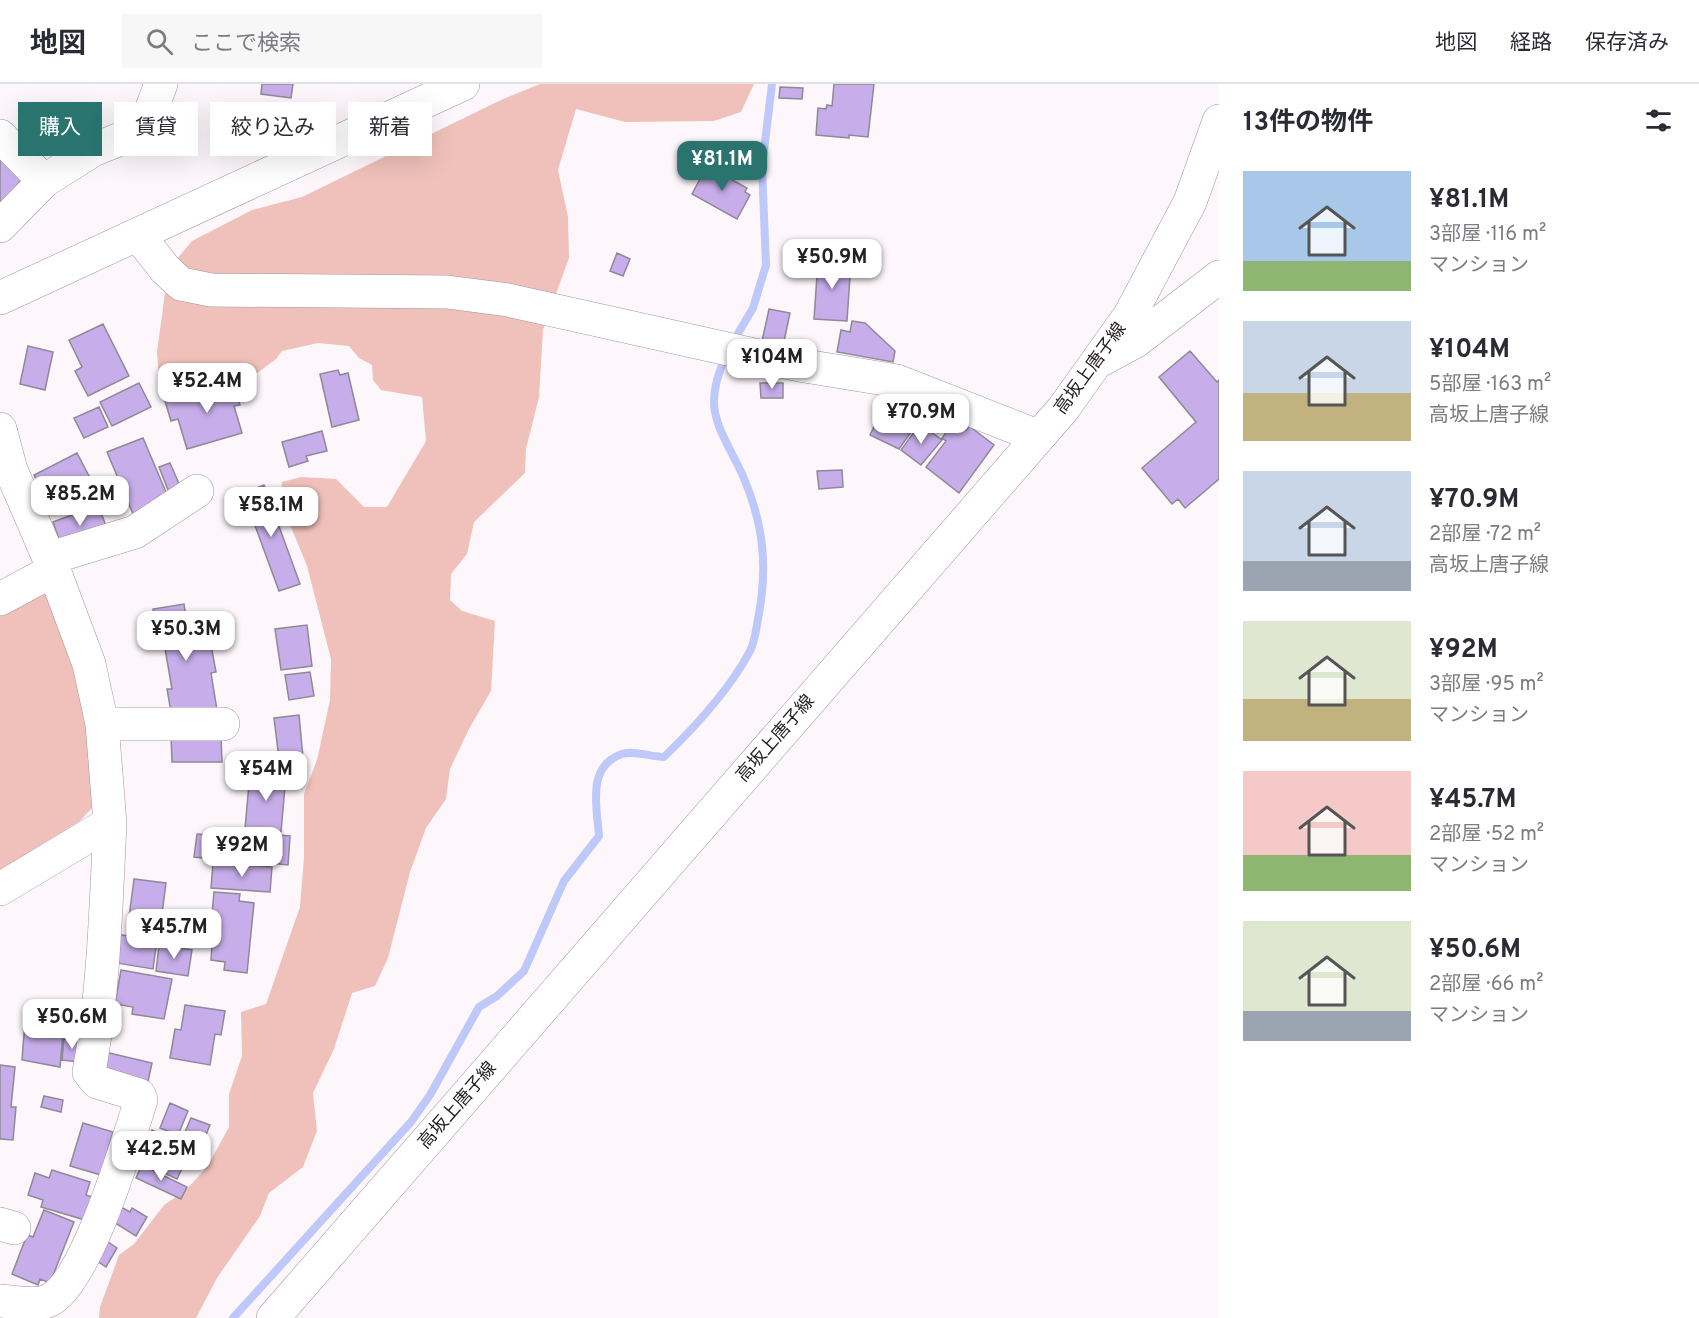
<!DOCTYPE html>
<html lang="ja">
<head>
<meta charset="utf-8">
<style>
	body { margin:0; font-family:Overpass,"Noto Sans JP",sans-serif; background:#f7f7f7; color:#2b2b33; height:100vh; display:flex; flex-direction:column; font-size:22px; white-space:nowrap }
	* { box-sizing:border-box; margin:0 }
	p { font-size:20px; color:#7c7c81 }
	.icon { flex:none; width:33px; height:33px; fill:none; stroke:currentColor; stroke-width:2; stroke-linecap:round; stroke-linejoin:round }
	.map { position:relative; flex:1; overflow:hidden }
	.sheet { display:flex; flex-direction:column; background:#fff; width:480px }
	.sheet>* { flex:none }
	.top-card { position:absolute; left:18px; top:18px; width:570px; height:54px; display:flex; gap:12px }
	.price { position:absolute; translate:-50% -51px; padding:0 14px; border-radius:12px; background:#fff; color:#222; font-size:20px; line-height:39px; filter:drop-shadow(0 2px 3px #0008) }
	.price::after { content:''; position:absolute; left:50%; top:36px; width:18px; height:14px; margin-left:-9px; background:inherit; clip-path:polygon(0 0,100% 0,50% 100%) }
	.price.current { background:#2a7470; color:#fff }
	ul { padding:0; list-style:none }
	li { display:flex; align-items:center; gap:18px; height:150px; padding:0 24px }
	li span { display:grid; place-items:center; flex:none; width:168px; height:120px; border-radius:0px; color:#555 }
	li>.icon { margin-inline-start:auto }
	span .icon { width:72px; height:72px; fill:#fffc; stroke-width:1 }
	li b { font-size:26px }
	h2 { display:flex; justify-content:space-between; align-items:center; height:72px; padding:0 24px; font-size:26px }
	.chip { padding:0 21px; border-radius:0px; background:#fff; box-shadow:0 6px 24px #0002; font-size:21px; line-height:54px }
	.chip.current { background:#2a7470; color:#fff }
	header { display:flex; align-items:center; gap:36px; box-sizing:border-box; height:84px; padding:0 30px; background:#fff; border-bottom:2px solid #e1e1e2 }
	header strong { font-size:28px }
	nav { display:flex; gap:33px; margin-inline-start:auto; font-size:21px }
	.search { width:420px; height:54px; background:#f7f7f7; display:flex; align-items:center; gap:15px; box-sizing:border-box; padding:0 21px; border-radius:0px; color:#7c7c81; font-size:22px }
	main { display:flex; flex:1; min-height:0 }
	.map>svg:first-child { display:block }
	.green { fill:#f0c1ba }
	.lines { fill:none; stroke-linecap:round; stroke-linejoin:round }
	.stream { stroke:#bec9fa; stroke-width:8 }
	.building { fill:#c7aeea; stroke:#8e8897; stroke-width:1.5 }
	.minor-casing { stroke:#a294a0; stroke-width:34 }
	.major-casing { stroke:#a294a0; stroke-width:34 }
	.minor { stroke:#fff; stroke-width:33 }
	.major { stroke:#fff; stroke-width:33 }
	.labels { text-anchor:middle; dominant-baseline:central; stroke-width:4.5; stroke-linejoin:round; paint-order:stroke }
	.street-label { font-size:18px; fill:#231d22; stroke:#fff }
</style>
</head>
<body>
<header>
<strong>地図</strong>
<div class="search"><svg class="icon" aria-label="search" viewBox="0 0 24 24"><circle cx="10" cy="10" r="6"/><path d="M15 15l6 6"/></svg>ここで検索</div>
<nav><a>地図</a><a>経路</a><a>保存済み</a></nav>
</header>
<main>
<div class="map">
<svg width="1219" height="1234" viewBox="0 0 1219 1234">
	<rect width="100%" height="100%" fill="#fdf7fc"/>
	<!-- green -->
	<path class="green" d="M540 0H754L741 28 714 37 625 38 576 25 558 86 568 133 569 174 543 246 539 313 526 365 525 389 474 438 467 470 451 490 450 516 462 527 495 537 491 607 469 645 450 685 446 715 426 744 410 788 388 874 375 902 352 909 334 965 313 1009 317 1047 303 1083 269 1109 260 1132 217 1194 196 1234H99L100 1223 119 1171 134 1160 164 1121 185 1107 207 1083 229 1043V1010L242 972 241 928 266 920 300 823 304 773V710L317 676 330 616 331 575 307 482 280 416 282 398 301 393 336 395 364 423H387L426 357 422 313 381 306 373 296 372 281 359 274 349 262 318 259 282 267 276 275 256 290 229 287 195 296 169 312 159 295 157 268 165 209 172 181 192 157 252 126 302 113 503 15Z
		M45 507 85 619 94 722 80 737 0 786V530Z"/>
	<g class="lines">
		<!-- stream -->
		<path class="stream" d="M733 258 753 224 766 181 762 83 772 0
			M233 1234 411 1038 430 1011 479 923 497 912 524 887 564 797 599 752C597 724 586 682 622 670 634 666 651 673 664 673 695 643 730 605 750 567 755 558 756 545 758 535 768 484 764 441 743 392 721 344 700 327 726 272"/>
	</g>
	<!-- building -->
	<path class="building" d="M262 0H293L291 14 261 10Z
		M834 0H874L868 53 849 51V54L816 51 818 24 826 25 827 21 832 22Z
		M780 3 803 4 802 15 779 14Z
		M0 75 23 94 0 122Z
		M707 82 747 104 745 108 750 111 737 135 692 110Z
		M617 169 630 175 623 192 610 187Z
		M818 176 851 178 847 237 814 235Z
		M769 225 790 229 783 262 762 257Z
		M852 237 865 239 895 267 893 278 837 268 841 246 850 248Z
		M103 240 129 292 88 312 75 287 82 283 69 256Z
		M28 262 53 268 45 306 20 300Z
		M1190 267 1217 298 1219 296V395L1185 424 1178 415 1172 420 1142 384 1196 338 1159 293Z
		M338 286 340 291 348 289 359 336 332 343 320 290Z
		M232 294 240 321 234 322 242 349 187 365 178 335 171 337 165 317Z
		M139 299 151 323 112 342 100 318Z
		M760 299H783V314H761Z
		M99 323 108 343 84 354 74 334Z
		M883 324 916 341 899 365 870 351Z
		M955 337 966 346 969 342 994 361 959 409 926 383 946 357 942 354Z
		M920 340 942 356 921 381 901 366Z
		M322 347 327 367 306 372 308 377 289 383 282 358Z
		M143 354 169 415 133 430 107 368Z
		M77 369 89 392 46 415 34 391Z
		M170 379 180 402 168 406 159 383Z
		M842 386 843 403 819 405 817 387Z
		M264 401 300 500 279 507 243 409Z
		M98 421 108 447 62 464 53 438Z
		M184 520 186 534 195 533 198 552 209 550 216 588 211 589 217 626 172 634 167 605H172L164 559H158L153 525Z
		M307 541 312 582 281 586 275 545Z
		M310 588 314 612 289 616 285 591Z
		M299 631 303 673 279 675 274 634Z
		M221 652 222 678H172L171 653Z
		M250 688 286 691 281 748 245 745Z
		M241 748 290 752 288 781 239 776Z
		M197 750 225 753 222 776 194 773Z
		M213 779 272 783 270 808 211 804Z
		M134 795 166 799 161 838 129 833Z
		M214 808 240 810 239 817 254 819 247 889 224 886 225 878 211 876 212 860 203 858 204 840 211 841Z
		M115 850 157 856 153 885 111 878Z
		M159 861 192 866 188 892 156 887Z
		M121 886 172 895 164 935 132 930 133 923 115 920Z
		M185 921 225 927 221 951 215 950 210 981 170 974 175 945 181 946Z
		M25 937 60 940V949H63L60 983 22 976Z
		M64 955 81 956 79 978 62 976Z
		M105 968 152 979 147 1002 100 991Z
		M0 981 15 983 11 1023H16L13 1056 0 1055Z
		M44 1012 63 1016 61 1028 41 1023Z
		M170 1019 188 1027 178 1051 160 1044Z
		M191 1034 210 1041 201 1063 182 1055Z
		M83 1039 113 1048 101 1091 70 1082Z
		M152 1046 191 1065 177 1095 137 1076Z
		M142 1081 187 1103 181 1115 136 1094Z
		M52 1086 90 1098 86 1111 92 1113 85 1136 41 1123 43 1116 28 1111 35 1089 49 1094Z
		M121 1123 130 1128 132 1124 147 1133 136 1152 112 1137Z
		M44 1126 74 1138 50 1199 40 1195 38 1201 12 1190 27 1151 33 1153Z
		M105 1156 117 1164 106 1183 94 1175Z"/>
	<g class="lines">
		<!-- minor casing -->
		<g class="minor-casing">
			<path id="minor" d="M0 52 44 97
				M0 142 44 97 93 66 140 47 150 29 161 0
				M139 152 165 185 181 200 211 206 447 208 508 216 799 281 897 297 1037 352
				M0 214 463 0
				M1099 277 1136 257 1219 193
				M0 345 11 386 54 486 89 580 102 640 110 739 0 805
				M50 474 135 448 197 407
				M0 515 54 486
				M102 640H223
				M0 1140 14 1144
				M0 1217C15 1218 37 1223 50 1216 88 1195 127 1059 141 1016L139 1011 97 998 89 988C104 905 106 822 110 739"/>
		</g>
		<!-- major casing -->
		<g class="major-casing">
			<path id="major" d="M273 1234 1063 325 1130 231 1190 118 1219 37"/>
		</g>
		<!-- minor -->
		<use href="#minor" class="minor"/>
		<!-- major -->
		<use href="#major" class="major"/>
	</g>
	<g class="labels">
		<!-- street labels -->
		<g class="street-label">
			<text transform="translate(1091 285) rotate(-54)">高坂上唐子線</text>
			<text transform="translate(776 655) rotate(-49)">高坂上唐子線</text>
			<text transform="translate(458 1022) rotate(-49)">高坂上唐子線</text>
		</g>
	</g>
</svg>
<b class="price current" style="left:722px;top:108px">¥81.1M</b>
<b class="price" style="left:832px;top:206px">¥50.9M</b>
<b class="price" style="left:772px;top:306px">¥104M</b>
<b class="price" style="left:207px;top:330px">¥52.4M</b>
<b class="price" style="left:921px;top:361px">¥70.9M</b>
<b class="price" style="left:80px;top:443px">¥85.2M</b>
<b class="price" style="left:271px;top:454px">¥58.1M</b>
<b class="price" style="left:186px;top:578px">¥50.3M</b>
<b class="price" style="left:266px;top:718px">¥54M</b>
<b class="price" style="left:242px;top:794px">¥92M</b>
<b class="price" style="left:174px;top:876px">¥45.7M</b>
<b class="price" style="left:72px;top:966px">¥50.6M</b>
<b class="price" style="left:161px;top:1098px">¥42.5M</b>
<div class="top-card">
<a class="chip current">購入</a>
<a class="chip">賃貸</a>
<a class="chip">絞り込み</a>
<a class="chip">新着</a>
</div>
</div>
<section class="sheet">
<h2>13件の物件<svg class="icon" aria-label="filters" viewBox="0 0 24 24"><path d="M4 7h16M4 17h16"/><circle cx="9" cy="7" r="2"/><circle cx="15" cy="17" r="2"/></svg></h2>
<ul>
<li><span style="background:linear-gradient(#a9c7e8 75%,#8fb573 0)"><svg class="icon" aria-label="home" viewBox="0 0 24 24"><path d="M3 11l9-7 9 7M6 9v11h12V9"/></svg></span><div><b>¥81.1M</b><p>3部屋 · 116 m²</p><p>マンション</p></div></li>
<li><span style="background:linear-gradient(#c9d6e8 60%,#c2b280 0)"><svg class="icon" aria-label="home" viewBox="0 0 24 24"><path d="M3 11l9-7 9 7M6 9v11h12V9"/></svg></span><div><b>¥104M</b><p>5部屋 · 163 m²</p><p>高坂上唐子線</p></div></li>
<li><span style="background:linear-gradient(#c9d6e8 75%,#9aa5b1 0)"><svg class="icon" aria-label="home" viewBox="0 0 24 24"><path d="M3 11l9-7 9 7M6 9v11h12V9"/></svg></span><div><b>¥70.9M</b><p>2部屋 · 72 m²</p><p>高坂上唐子線</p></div></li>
<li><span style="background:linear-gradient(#dfe7d0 65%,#c2b280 0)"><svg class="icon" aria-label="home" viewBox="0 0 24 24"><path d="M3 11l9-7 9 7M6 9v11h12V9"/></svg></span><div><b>¥92M</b><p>3部屋 · 95 m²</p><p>マンション</p></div></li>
<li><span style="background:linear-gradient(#f6c9c9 70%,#8fb573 0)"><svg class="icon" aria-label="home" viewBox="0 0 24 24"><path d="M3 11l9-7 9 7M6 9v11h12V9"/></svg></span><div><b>¥45.7M</b><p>2部屋 · 52 m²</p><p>マンション</p></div></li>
<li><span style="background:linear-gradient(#dfe7d0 75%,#9aa5b1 0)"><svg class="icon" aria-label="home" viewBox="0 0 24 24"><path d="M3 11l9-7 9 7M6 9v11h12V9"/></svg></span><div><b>¥50.6M</b><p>2部屋 · 66 m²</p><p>マンション</p></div></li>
</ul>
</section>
</main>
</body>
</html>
